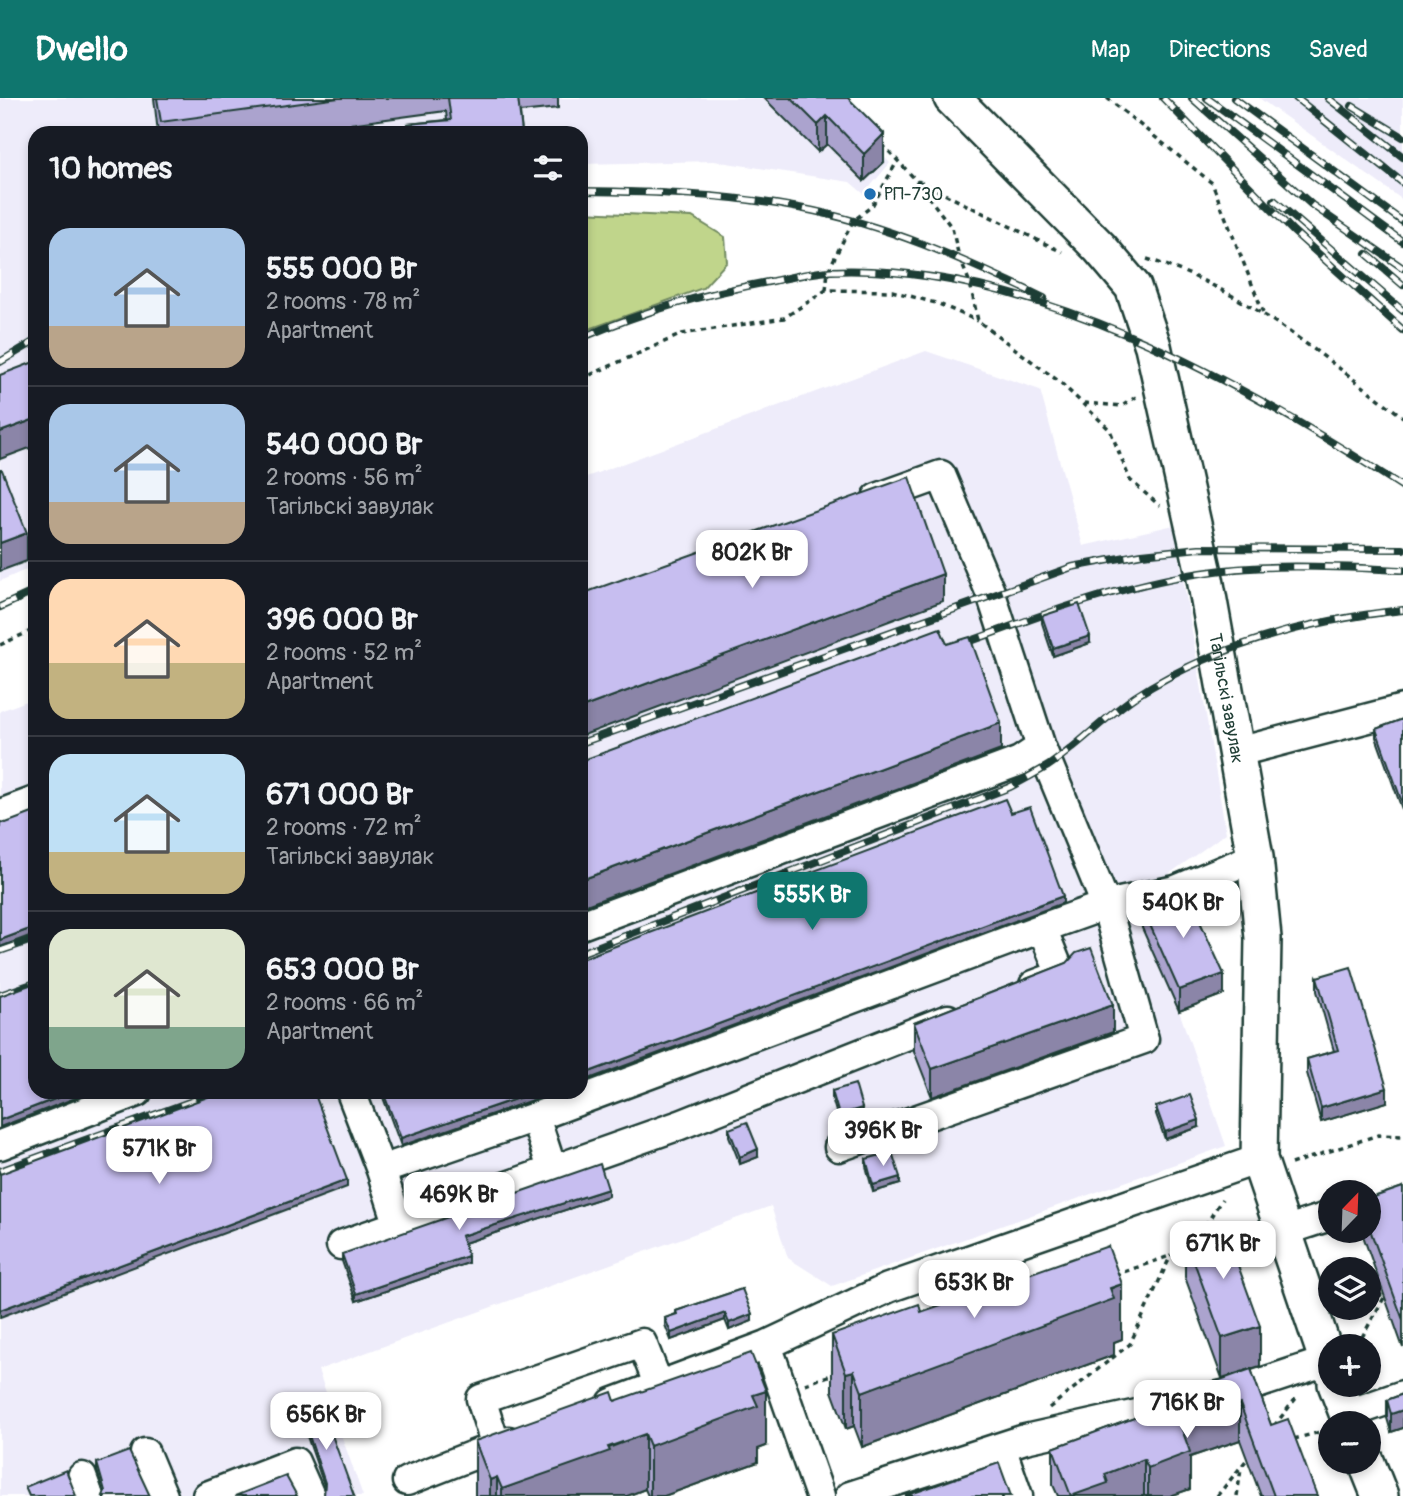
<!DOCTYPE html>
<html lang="en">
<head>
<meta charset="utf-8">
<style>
	body { margin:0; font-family:Pangolin,sans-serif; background:#20242c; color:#f1f3f6; height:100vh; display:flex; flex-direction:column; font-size:26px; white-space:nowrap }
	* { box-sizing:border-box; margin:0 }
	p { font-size:23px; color:#9ea1a6 }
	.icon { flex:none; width:38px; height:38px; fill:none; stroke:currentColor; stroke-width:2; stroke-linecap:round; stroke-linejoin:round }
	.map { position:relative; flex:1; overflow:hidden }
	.details { position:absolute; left:28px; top:28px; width:560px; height:973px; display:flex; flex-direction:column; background:#171b24; border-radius:21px; box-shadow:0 4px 10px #0003 }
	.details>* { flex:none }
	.needle { width:46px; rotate:23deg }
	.controls { position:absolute; left:1318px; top:1082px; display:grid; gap:14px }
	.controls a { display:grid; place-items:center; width:63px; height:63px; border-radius:50%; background:#171b24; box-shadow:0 4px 10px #0003; font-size:35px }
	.price { position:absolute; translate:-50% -60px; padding:0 16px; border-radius:14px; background:#fff; color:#222; font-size:23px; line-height:46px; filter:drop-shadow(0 2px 4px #0008) }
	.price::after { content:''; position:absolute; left:50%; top:42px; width:21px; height:16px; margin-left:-10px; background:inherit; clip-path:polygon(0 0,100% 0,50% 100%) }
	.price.selected { background:#0f766e; color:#fff }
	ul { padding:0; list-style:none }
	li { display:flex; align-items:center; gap:21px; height:175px; padding:0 21px }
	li+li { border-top:2px solid #363941 }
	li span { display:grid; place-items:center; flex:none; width:196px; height:140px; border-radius:21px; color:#555 }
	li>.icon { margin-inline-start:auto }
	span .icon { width:84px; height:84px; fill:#fffc; stroke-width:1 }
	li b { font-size:30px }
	h2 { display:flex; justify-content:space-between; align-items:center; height:84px; padding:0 21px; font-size:30px }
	header { display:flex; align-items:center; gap:42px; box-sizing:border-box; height:98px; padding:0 35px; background:#0f766e; color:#fff }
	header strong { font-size:33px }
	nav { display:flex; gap:38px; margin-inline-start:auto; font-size:24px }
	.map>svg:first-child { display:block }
	.built { fill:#eeecfa }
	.green { fill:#c0d58b; stroke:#708960; stroke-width:2 }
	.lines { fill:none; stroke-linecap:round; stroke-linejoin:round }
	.minor-casing { stroke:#1f3d34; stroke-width:33 }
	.major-casing { stroke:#1f3d34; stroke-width:40 }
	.path { stroke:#1f3d34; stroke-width:3.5; stroke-dasharray:5 5; stroke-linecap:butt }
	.minor { stroke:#fff; stroke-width:28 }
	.major { stroke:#fff; stroke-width:35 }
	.rail-casing { stroke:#1f3d34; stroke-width:8 }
	.rail { stroke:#fff; stroke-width:5; stroke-dasharray:16; stroke-linecap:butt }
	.wall { fill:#aba3ce; stroke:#1f3d34; stroke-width:2 }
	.shaded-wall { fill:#8b85a8; stroke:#1f3d34; stroke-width:2 }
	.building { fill:#c7bef0; stroke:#1f3d34; stroke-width:2 }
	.poi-dot { fill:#1f6fb2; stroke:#fff; stroke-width:2.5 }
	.labels { text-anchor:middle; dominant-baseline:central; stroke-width:6; stroke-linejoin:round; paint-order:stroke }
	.poi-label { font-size:18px; fill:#1f3d34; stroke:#fff; text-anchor:start }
	.street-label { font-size:18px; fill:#1f3d34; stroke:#fff }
</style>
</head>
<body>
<header>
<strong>Dwello</strong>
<nav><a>Map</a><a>Directions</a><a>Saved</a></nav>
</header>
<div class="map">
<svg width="1403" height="1398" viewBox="0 0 1403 1398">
	<rect width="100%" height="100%" fill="#fff"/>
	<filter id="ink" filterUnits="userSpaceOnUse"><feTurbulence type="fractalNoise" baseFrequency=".0143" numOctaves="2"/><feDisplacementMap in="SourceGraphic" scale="14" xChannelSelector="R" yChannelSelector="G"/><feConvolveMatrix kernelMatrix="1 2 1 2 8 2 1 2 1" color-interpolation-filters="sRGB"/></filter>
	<g filter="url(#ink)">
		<!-- built -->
		<path class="built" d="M0 0H827L890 65 864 96 850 84 714 63 581 66V35H35V468L0 483Z
			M1259 0H1403V102Z
			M926 253 1040 292 1083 448 1174 427 1226 735 1169 776 1224 896 1179 913 1226 1048 832 1188 788 1160 771 1108 318 1272 363 1398H0V613L35 600V994H581V381Z"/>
		<!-- green -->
		<path class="green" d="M581 114 692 119 725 139 727 164 703 190 581 234Z"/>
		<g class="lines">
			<!-- minor casing -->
			<g class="minor-casing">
				<path id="minor" d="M1238 654 1403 611
					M0 716 35 703
					M581 827 1020 663 1041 649
					M1042 830 1106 807 1176 792 1255 759
					M351 994 381 1072
					M535 1019 552 1071
					M0 1047 137 994
					M839 1049 1144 941 1106 807 1041 649 991 496 941 377 877 400
					M398 1125 381 1072 535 1019 1042 830 1061 877 1034 887
					M1284 1133 1330 1118
					M341 1147 680 1027 948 921
					M767 1247 820 1398
					M612 1305 767 1247 888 1190 1259 1061
					M1348 1316 1403 1297
					M496 1348 481 1301 642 1245 659 1288
					M1001 1349 1018 1398
					M145 1355 163 1398
					M82 1379 89 1398
					M407 1383 509 1343
					M207 1398 295 1364 310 1398
					M850 1398 1025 1341 1227 1296 1327 1263"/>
			</g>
			<!-- major casing -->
			<g class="major-casing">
				<g id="major">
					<path id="s1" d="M952 0 1100 150 1133 189 1153 248 1204 475 1255 759 1263 840 1259 1061 1330 1270"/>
					<path d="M1336 1286 1351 1325"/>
					<path d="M1366 1363 1380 1398"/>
				</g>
			</g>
			<!-- path -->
			<path class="path" d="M1107 0 1212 85 1263 214
				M882 46 915 81 952 130 959 159 970 185 978 223 1061 285 1110 332 1130 382 1160 408
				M918 83 1062 154
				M1147 161C1244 190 1323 259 1403 319
				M826 192 828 173 853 123 872 108 898 62
				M581 281 682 236 784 220 826 192 892 193 939 206 978 223
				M1084 305 1122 308 1136 299
				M0 547 35 531
				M1291 1066 1378 1037 1403 1038
				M1200 1136 1222 1101
				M1224 1139 1253 1128
				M1115 1177 1187 1152
				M1357 1248 1385 1198 1368 1194
				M805 1286 834 1276
				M1049 1310 1130 1246 1171 1157
				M1274 1328 1297 1299
				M1294 1341 1324 1333
				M1217 1398 1249 1359
				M1237 1398 1241 1371"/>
			<!-- minor -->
			<use href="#minor" class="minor"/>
			<!-- major -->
			<use href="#major" class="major"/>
			<!-- rail casing -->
			<g class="rail-casing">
				<path id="rail" d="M1163 0 1293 133 1403 232
					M1192 0 1312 107 1403 170
					M1207 0 1403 144
					M1234 0 1403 124
					M1296 0 1403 85
					M1328 0 1403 59
					M1352 8 1403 39
					M581 93C654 94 727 96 799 110 885 126 965 162 1044 200
					M1274 102 1403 213
					M1367 156 1403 187
					M581 240C647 212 703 196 773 183 792 179 812 174 831 173 1030 165 1240 283 1403 389
					M0 264 35 243
					M0 509 35 493
					M952 550C1033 520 1116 488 1201 475 1268 465 1336 469 1403 472
					M581 645 1072 469 1142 456 1199 450 1403 451
					M0 853 35 841
					M581 855 1010 689C1023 682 1036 675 1048 668 1079 647 1105 619 1136 598 1216 547 1309 522 1403 512
					M0 897 35 885
					M0 1073 217 994"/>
			</g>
			<!-- rail -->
			<use href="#rail" class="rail"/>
		</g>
		<!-- wall -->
		<path class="wall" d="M154 0H558V10L520 14 522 35H408V26L447 22 446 13 283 35H158Z
			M764 0H848L884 64 864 83 827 46 818 54Z
			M1042 518 1090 545 1053 558 1042 525Z
			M1403 621V714L1376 639V631Z
			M1142 809 1224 896 1179 913 1142 830Z
			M1067 865 1113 934 932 999 914 953V925Z
			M1317 879 1387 1004 1321 1024 1307 975V961L1334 953 1317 893Z
			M832 993 862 1017 839 1024 832 1000Z
			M381 994H555L401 1048Z
			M1156 1009 1199 1029 1165 1041 1156 1016Z
			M729 1031 758 1059 740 1066 729 1038Z
			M866 1061 900 1086 873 1094 866 1068Z
			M1403 1089V1250L1361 1132H1368V1101Z
			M608 1098 464 1145 468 1165 356 1203 342 1163V1156Z
			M1185 1139 1260 1268 1222 1280 1185 1179Z
			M742 1191 752 1223 729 1232 725 1222 671 1242 665 1227V1220L676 1216V1213Z
			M921 1214 1122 1241 1114 1244V1257L862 1349 854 1328 846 1331 832 1293V1237Z
			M1251 1271 1271 1327 1317 1398H1261L1240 1342 1190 1359V1391L1170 1398H1058L1053 1387V1350L1192 1299V1292Z
			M1403 1296V1330L1391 1334 1387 1320V1302Z
			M615 1303 766 1348 758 1351V1364L664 1398H648L645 1391 627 1398H475V1343Z
			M300 1311 354 1398 325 1390 300 1318Z
			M97 1365 150 1398 104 1396 97 1372Z"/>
		<!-- shaded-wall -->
		<path class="shaded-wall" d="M827 18V46L818 54V27Z
			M884 36V64L864 83V56Z
			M35 321V348L0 361V334Z
			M27 435V463L0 473V445Z
			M943 476V503L581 638V610Z
			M1090 538V545L1053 558V550Z
			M1001 625V652L581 809V782Z
			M1063 798V805L581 984V977Z
			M35 829V836L0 849V842Z
			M1224 876V896L1179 913V892Z
			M1113 907V934L932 999V971Z
			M1387 990V1004L1321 1024V1010Z
			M73 994H91L0 1029V1022Z
			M536 994H555L401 1048V1040Z
			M862 1010V1017L839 1024V1017Z
			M1199 1022V1029L1165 1041V1034Z
			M758 1051V1059L740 1066V1059Z
			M900 1079V1086L873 1094V1087Z
			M347 1082V1089L0 1219V1212Z
			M608 1091V1098L461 1146V1138Z
			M468 1158V1165L356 1203V1196Z
			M1122 1186V1241L1114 1244V1257L862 1349V1294Z
			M725 1215V1222L671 1242V1235Z
			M752 1216V1223L729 1232V1225Z
			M1260 1228V1268L1222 1280V1240Z
			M854 1273V1328L846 1331V1275Z
			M766 1293V1348L758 1351V1364L664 1398H650V1348L753 1297Z
			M1240 1306V1342L1190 1359V1391L1170 1398H1148V1370L1180 1326Z
			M1403 1312V1330L1391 1334V1316Z
			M645 1336V1391L627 1398H502V1391Z
			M1144 1361V1398H1073L1105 1376Z
			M497 1379V1398H490V1382Z"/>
		<!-- building -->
		<path class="building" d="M157 0H339L161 24Z
			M448 0H518L522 35H409L408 26 451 22Z
			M791 0H848L884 36 864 56 827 18 818 27Z
			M34 264 35 321 0 334V277Z
			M0 372H2L27 435 0 445Z
			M909 379 943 476 581 610V494H587Z
			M1079 506 1090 538 1053 550 1042 518Z
			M940 530 947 546 970 539 1001 625 581 782V663Z
			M1403 621V707L1376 631Z
			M1005 701 1011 715 1030 709 1063 798 581 977V861Z
			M35 714V829L0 842V724L6 725Z
			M1185 791 1224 876 1179 892 1142 809Z
			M1091 850 1113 907 932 971 914 925 1067 865 1076 855Z
			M1351 869 1387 990 1321 1010 1307 961 1338 952 1317 879Z
			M35 885V994H73L0 1022V898Z
			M855 986 862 1010 839 1017 832 993Z
			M221 994H314L347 1082 0 1212V1076Z
			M383 994H536L401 1040Z
			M1190 997 1199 1022 1165 1034 1156 1009Z
			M747 1024 758 1051 740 1059 729 1031Z
			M892 1054 900 1079 873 1087 866 1061Z
			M600 1066 608 1091 461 1138 468 1158 356 1196 342 1156Z
			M1403 1089V1222L1368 1126V1101Z
			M1223 1126 1260 1228 1222 1240 1185 1139Z
			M1108 1148 1122 1186 1110 1190 1114 1201 862 1294 854 1273 846 1275 832 1237 919 1206 921 1214Z
			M742 1191 752 1216 729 1225 725 1215 671 1235 665 1220 677 1216 676 1213Z
			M751 1255 766 1293 753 1297 758 1308 650 1348 645 1336 608 1349 610 1353 502 1391 497 1379 490 1382 475 1343 612 1294 615 1303Z
			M1251 1271 1271 1327 1288 1321 1317 1398H1274L1240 1306 1180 1326 1190 1354 1148 1370 1144 1361 1105 1376 1108 1385 1071 1398 1053 1350 1194 1298 1192 1292Z
			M1403 1296V1312L1391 1316 1387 1302Z
			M320 1304 354 1398H324L325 1385 300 1311Z
			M129 1353 150 1398H103L105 1393 97 1365Z
			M999 1365 1011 1398H905Z
			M66 1372 76 1398H29L25 1389Z
			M286 1378 297 1398H235Z"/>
	</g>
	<!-- markers -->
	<circle class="poi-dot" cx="870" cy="96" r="7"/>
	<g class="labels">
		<!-- poi labels -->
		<g class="poi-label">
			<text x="884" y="96">РП-730</text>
		</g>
		<!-- street labels -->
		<g class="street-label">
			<text stroke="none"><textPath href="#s1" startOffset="684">Тагільскі завулак</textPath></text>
		</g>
	</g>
</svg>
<div class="controls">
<a><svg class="needle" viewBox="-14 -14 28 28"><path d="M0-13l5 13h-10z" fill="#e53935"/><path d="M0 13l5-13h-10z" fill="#9ea1a6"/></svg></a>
<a><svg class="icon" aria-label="layers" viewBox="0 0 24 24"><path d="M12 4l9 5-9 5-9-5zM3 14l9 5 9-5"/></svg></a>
<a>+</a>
<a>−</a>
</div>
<b class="price" style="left:752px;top:492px">802K Br</b>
<b class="price selected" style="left:812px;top:834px">555K Br</b>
<b class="price" style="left:1183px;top:842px">540K Br</b>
<b class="price" style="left:883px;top:1070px">396K Br</b>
<b class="price" style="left:159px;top:1088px">571K Br</b>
<b class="price" style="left:459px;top:1134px">469K Br</b>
<b class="price" style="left:1223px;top:1183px">671K Br</b>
<b class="price" style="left:974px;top:1222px">653K Br</b>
<b class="price" style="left:1187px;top:1342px">716K Br</b>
<b class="price" style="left:326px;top:1354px">656K Br</b>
<section class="details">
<h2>10 homes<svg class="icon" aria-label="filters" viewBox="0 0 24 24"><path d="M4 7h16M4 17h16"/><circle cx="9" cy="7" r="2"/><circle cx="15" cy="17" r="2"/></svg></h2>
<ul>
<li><span style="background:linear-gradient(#a9c7e8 70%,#b9a48a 0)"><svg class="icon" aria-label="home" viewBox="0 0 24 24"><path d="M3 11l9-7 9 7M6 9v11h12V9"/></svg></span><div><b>555 000 Br</b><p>2 rooms · 78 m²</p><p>Apartment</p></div></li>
<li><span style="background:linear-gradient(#a9c7e8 70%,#b9a48a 0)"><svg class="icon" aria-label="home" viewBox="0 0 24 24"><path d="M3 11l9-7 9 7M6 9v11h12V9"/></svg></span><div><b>540 000 Br</b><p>2 rooms · 56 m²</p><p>Тагільскі завулак</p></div></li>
<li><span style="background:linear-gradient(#ffd9b3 60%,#c2b280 0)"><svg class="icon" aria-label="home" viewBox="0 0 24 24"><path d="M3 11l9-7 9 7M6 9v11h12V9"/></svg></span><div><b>396 000 Br</b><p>2 rooms · 52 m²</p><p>Apartment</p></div></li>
<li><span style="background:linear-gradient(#bfe0f5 70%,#c2b280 0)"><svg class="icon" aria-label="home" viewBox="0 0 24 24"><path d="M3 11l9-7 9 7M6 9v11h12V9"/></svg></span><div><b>671 000 Br</b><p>2 rooms · 72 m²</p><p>Тагільскі завулак</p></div></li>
<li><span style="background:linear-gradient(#dfe7d0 70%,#7fa58c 0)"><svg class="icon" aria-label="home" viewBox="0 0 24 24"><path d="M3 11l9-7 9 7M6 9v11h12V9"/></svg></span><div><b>653 000 Br</b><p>2 rooms · 66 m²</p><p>Apartment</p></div></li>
</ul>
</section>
</div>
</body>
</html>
